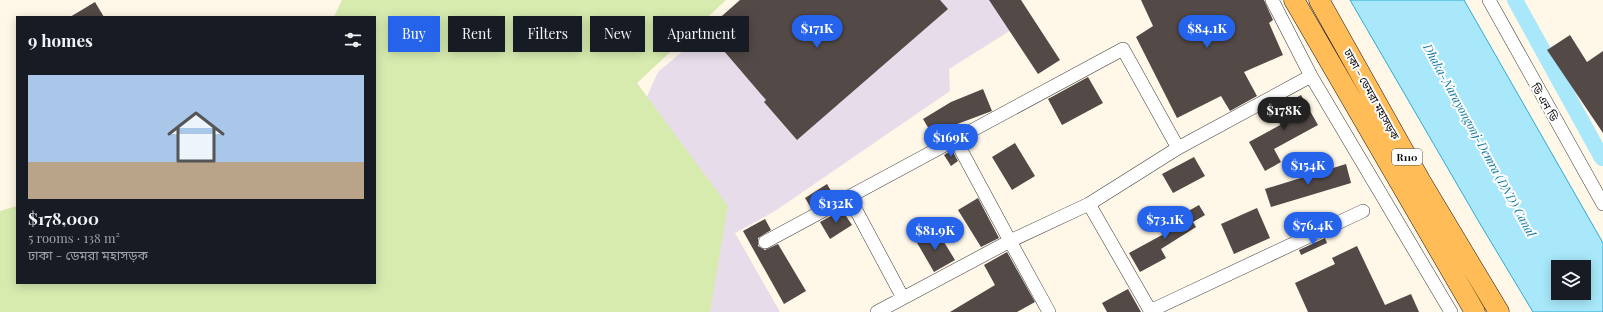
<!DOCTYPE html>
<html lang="en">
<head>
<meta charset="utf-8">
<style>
	body { margin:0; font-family:"Playfair Display","Noto Sans Bengali",serif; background:#242831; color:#f1f3f6; height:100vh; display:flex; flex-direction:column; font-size:15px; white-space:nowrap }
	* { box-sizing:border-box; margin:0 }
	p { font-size:13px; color:#9ea1a6 }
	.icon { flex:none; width:22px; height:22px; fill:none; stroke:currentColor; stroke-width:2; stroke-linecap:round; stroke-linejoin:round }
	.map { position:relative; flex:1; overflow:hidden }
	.side { position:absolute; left:16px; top:16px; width:360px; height:268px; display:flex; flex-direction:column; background:#171b24; border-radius:0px; box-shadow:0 2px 10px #0003 }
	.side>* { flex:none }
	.hud { position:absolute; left:388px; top:16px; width:380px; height:36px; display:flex; gap:8px }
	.controls { position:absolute; left:1551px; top:260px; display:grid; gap:8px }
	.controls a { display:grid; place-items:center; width:40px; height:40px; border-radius:0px; background:#171b24; box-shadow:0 2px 10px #0003; font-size:20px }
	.price { position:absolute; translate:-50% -34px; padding:0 9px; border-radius:14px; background:#2563eb; color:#fff; font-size:13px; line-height:26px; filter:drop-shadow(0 1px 2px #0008) }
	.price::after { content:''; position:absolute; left:50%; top:24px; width:12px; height:9px; margin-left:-6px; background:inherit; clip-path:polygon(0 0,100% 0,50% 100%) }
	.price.selected { background:#222; color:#fff }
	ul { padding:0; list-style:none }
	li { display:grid; align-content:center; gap:8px; height:212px; padding:0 12px }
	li+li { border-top:1px solid #363941 }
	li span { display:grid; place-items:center; height:124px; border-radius:0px; color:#555 }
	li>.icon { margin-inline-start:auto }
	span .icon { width:72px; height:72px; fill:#fffc; stroke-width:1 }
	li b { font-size:17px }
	h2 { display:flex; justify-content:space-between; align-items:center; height:48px; padding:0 12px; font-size:17px }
	.tag { padding:0 14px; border-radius:0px; background:#171b24; box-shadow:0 2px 10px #0003; font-size:14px; line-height:36px }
	.tag.selected { background:#2563eb; color:#fff }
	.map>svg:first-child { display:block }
	.industrial { fill:#e7ddea }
	.green { fill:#d7ebaf }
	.water { fill:#a8e8fa; stroke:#2babd5; fill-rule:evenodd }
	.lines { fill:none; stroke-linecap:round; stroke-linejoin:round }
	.canal { stroke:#a8e8fa; stroke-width:16 }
	.building { fill:#534946 }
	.street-casing { stroke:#3d3d3d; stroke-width:14 }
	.primary-casing { stroke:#1b1b1b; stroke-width:21 }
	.street { stroke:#fff; stroke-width:13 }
	.primary { stroke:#ffbc57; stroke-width:20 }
	.labels { text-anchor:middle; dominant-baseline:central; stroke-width:4; stroke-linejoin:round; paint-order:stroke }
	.shield { fill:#fff; stroke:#545454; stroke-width:1 }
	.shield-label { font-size:10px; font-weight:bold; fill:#0a0a0a }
	.street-label { font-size:11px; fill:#0a0a0a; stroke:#fff }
	.water-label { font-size:12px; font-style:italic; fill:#0e78a1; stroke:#fff }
</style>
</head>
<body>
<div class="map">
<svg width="1603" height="312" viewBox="0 0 1603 312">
	<rect width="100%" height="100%" fill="#fff7e7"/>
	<!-- industrial -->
	<path class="industrial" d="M743 0H1011L1024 22 949 69 950 91 775 211 735 233 780 312H583L577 252 658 72Z"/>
	<!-- green -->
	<path class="green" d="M342 0H726L637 83 728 206 710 312H0V211L17 206V283H375V17H334Z"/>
	<!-- water -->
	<path class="water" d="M1350 0H1464L1603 243V312H1533L1479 222ZM1558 267H1584V293H1558Z"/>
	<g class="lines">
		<!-- canal -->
		<path class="canal" d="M1515 0 1602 158"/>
	</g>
	<!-- building -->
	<path class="building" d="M740 0H940L948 9 797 140 764 102 766 100 706 30Z
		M989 0H1021L1060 60 1038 74Z
		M1141 0H1264L1273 20 1269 23 1283 55 1244 72 1257 96 1230 111 1221 96 1177 118 1136 37 1153 26Z
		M95 2 104 17H70Z
		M1570 35 1587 62 1603 51V133L1547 50Z
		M1088 77 1103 103 1062 125 1048 99Z
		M983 89 992 111 952 126 955 131 936 141 923 119 951 102Z
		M1301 95 1318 125 1274 149 1281 162 1265 171 1249 142 1282 124 1274 110Z
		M1015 143 1035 176 1012 190 992 157Z
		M952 150 958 161 951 166 944 155Z
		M1194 157 1205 176 1173 193 1162 174Z
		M1346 164 1351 183 1271 207 1265 189Z
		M827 184 834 196 811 208 805 198Z
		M978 198 999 238 981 247 958 210Z
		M1199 205 1205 215 1193 222 1196 227 1161 249 1166 258 1140 272 1129 253 1173 229 1169 222Z
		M1257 208 1270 238 1234 254 1221 224Z
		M842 210 852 225 830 239 820 222Z
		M765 219 771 230 758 238V246L765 250 778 244 806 291 784 304 743 231Z
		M936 229 955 260 934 272 916 241Z
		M1325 238 1327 243 1301 255 1299 250Z
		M1357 246 1385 305 1411 294 1419 312H1308L1295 283 1335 264 1332 258Z
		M1007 252 1035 302 1017 312H950L995 285 984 265Z
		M1128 289 1141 312H1107L1102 303Z"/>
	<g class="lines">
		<!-- street casing -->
		<g class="street-casing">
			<path id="street" d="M1272 0 1311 76 1451 312
				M1489 0 1603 204
				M849 197 903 298
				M1089 204 1151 312
				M765 242 1123 49 1178 148
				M1150 311 1363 211
				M877 312 1010 241 955 139
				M1049 312 1010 241 1089 204 1178 148 1311 76"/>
		</g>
		<!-- primary casing -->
		<g class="primary-casing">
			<path id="primary" d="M1294 0 1475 312
				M1319 0 1421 182 1499 312"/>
		</g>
		<!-- street -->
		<use href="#street" class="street"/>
		<!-- primary -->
		<use href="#primary" class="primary"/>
	</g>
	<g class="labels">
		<!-- shield labels -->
		<rect class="shield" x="1392" y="149" width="30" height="16" rx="3"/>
		<g class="shield-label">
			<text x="1407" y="157">R110</text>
		</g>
		<!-- street labels -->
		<g class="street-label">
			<text transform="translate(1372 94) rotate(61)">ঢাকা - ডেমরা মহাসড়ক</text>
			<text transform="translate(1545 102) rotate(60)">ডি এন ডি</text>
		</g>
		<!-- water labels -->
		<g class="water-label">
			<text transform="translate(1480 140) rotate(61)">Dhaka-Narayongonj-Demra (DND) Canal</text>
		</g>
	</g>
</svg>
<div class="controls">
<a><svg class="icon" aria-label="layers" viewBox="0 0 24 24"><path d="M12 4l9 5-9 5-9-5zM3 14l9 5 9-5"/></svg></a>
</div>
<b class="price" style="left:817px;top:49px">$171K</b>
<b class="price" style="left:1207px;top:49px">$84.1K</b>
<b class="price selected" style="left:1284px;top:131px">$178K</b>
<b class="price" style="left:951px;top:158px">$169K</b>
<b class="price" style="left:1308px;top:186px">$154K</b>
<b class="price" style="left:836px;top:224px">$132K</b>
<b class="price" style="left:1165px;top:240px">$73.1K</b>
<b class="price" style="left:1313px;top:246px">$76.4K</b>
<b class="price" style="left:935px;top:251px">$81.9K</b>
<div class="hud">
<a class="tag selected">Buy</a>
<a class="tag">Rent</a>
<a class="tag">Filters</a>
<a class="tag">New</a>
<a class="tag">Apartment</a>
</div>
<section class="side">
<h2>9 homes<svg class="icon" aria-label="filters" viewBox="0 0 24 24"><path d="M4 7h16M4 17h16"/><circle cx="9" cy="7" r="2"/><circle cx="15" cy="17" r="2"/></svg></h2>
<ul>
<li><span style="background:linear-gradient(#a9c7e8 70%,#b9a48a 0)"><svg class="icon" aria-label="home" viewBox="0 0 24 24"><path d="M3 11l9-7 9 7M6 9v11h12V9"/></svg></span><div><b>$178,000</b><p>5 rooms · 138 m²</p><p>ঢাকা - ডেমরা মহাসড়ক</p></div></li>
</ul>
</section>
</div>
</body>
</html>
